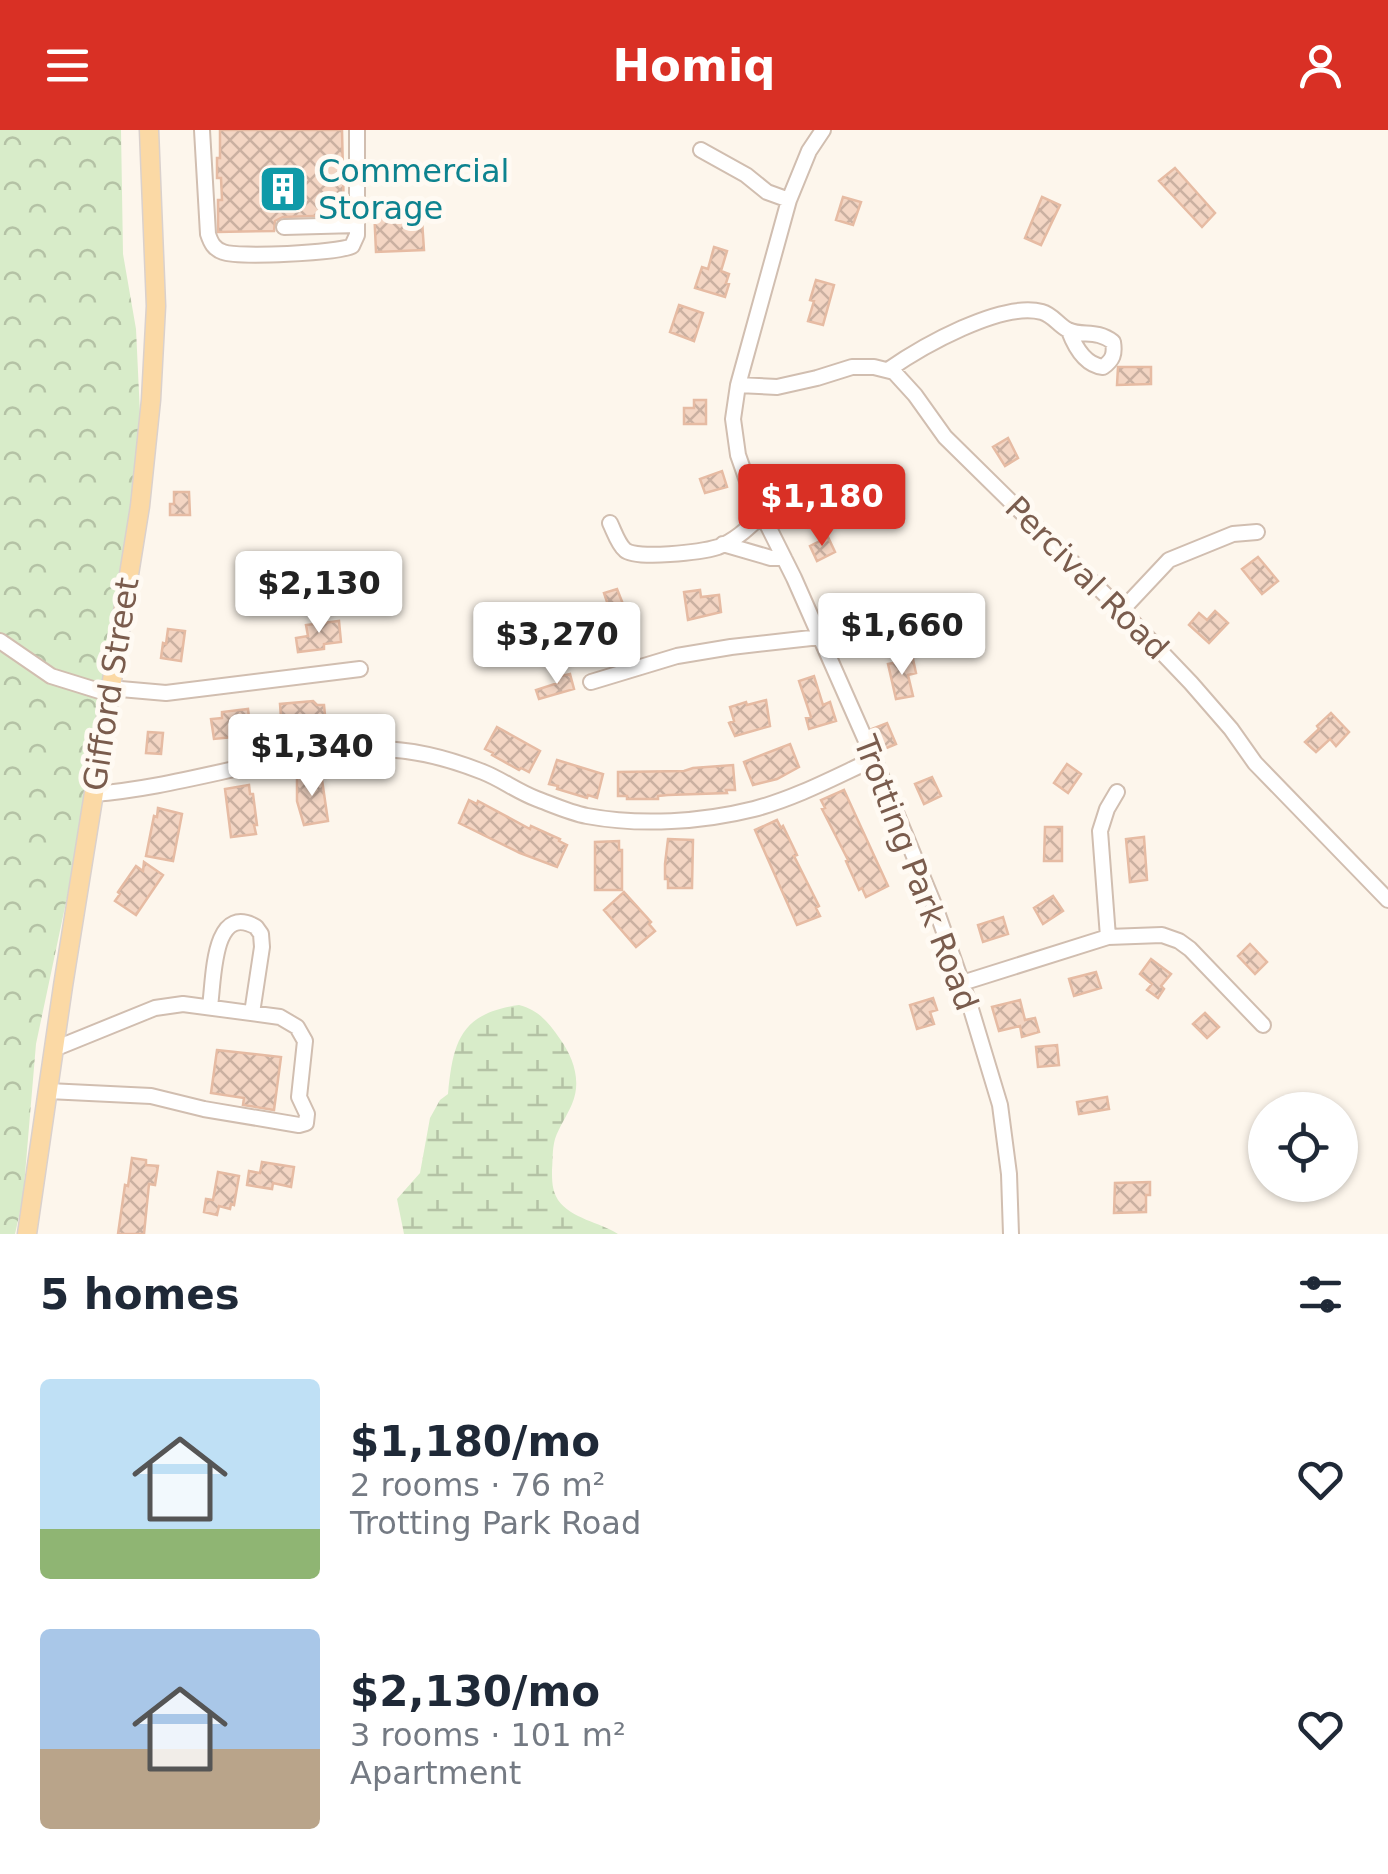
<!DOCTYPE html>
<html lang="en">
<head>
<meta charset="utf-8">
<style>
	body { margin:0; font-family:"DejaVu Sans",sans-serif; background:#f6f6f7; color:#1f2937; height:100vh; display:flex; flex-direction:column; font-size:38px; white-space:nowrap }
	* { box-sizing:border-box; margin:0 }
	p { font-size:32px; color:#747a83 }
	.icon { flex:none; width:55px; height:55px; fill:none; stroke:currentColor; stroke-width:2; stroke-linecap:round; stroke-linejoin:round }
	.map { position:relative; height:1104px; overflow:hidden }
	.drawer { display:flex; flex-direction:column; background:#fff; flex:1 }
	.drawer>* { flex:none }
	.fabs { position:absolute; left:1248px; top:962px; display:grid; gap:20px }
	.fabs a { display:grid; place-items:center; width:110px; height:110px; border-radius:50%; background:#fff; box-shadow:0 2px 8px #0004; font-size:50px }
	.price { position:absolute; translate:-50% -85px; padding:0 22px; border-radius:10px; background:#fff; color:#222; font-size:32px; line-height:65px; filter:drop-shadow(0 2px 5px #0008) }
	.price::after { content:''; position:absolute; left:50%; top:60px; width:30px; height:22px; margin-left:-15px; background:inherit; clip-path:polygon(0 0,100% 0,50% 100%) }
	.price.current { background:#d93025; color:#fff }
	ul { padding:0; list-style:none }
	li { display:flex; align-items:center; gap:30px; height:250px; padding:0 40px }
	li span { display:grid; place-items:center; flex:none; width:280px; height:200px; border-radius:10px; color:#555 }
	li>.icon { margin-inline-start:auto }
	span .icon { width:120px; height:120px; fill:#fffc; stroke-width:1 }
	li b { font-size:42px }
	h2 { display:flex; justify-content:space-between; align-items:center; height:120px; padding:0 40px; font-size:42px }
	header { display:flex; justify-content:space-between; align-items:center; height:130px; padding:0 40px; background:#d93025; color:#fff; font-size:45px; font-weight:800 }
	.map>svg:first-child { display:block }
	.wetland { fill:url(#wetland-marsh) }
	.park { fill:url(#park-crowns) }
	.building { fill:url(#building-cross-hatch); stroke:#e6bba3; stroke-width:2.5 }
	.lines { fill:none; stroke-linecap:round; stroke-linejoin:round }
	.minor-casing { stroke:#d1beb0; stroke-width:18 }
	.major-casing { stroke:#dad1cd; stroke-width:21 }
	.minor { stroke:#fff; stroke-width:14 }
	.major { stroke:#fbd9a5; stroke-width:18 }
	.labels { text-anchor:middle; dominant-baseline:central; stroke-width:10; stroke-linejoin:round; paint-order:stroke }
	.culture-label { font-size:32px; fill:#0d838f; stroke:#fffaf3; text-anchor:start }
	.street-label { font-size:32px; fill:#7a5c4d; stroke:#fffaf3 }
</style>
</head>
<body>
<header><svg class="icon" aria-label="menu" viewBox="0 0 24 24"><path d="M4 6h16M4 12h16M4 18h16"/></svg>Homiq<svg class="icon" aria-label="person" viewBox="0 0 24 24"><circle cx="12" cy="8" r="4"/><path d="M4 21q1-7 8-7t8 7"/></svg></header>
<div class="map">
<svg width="1388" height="1104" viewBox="0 0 1388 1104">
	<defs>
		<pattern id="wetland-marsh" width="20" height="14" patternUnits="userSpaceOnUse" patternTransform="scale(2.5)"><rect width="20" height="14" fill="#d8ecc9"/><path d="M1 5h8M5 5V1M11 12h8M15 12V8" fill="none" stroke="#b4c2a5"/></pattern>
		<pattern id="park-crowns" width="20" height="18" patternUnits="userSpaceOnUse" patternTransform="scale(2.5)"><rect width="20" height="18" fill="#d8ecc9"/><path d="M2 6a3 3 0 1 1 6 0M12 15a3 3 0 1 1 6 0" fill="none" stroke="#b4c2a5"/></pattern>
		<pattern id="building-cross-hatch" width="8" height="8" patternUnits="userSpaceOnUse" patternTransform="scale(2.5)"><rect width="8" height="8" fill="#f3d5c3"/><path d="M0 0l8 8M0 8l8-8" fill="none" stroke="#cab0a1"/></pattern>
	</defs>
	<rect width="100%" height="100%" fill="#fdf6ec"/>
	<!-- wetland -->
	<path class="wetland" d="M519 875C539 880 549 893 560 909 573 927 582 951 572 974 567 986 559 997 555 1009 552 1020 553 1029 552 1040 552 1051 552 1060 558 1070 572 1089 599 1092 618 1104H404L397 1069 420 1043 430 988 440 970 448 964C453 911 461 883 519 875Z"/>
	<!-- park -->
	<path class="park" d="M0 0H121L123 124 136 199 142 327 83 692 36 914 23 1068 15 1104H0Z"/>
	<!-- building -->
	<path class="building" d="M220 0H342L344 85 283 87 275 91 274 101 218 102V70H222L221 48H217V28H220Z
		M1175 38 1215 83 1202 97 1159 51Z
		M843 67 861 72 853 95 836 90Z
		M1042 67 1060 75 1041 115 1025 108Z
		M421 75 424 120 376 122 374 78Z
		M714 117 727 121 721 141 729 144 726 153 729 154 725 167 695 158 702 137 708 139Z
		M816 150 834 155 823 195 808 191 814 171 810 170Z
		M679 175 703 183 694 211 670 202Z
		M1118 237H1151V254L1117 255Z
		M694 270H706V294H684V278H694Z
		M1008 308 1018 328 1005 336 993 317Z
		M722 341 727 357 705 363 700 349Z
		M801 357 810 376 793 383 784 365Z
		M174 362H189L190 385H170V374H174Z
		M828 407 835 422 817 431 810 416Z
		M1258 427 1278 451 1262 464 1242 439Z
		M617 459 625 479 611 484 604 463Z
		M700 460 701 467 719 465 721 482 688 490 684 462Z
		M1215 481 1228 493 1209 513 1189 495 1199 483 1207 490Z
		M339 491 341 512 324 514V519L298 522 296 508 308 506 306 495Z
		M168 499 185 501 181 531 161 528 163 513 166 514Z
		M913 529 916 543 908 545 913 566 896 569 888 534Z
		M570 544 574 559 539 569 536 560 558 553 557 547Z
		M814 546 823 575 830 572 836 591 809 599 806 588 811 587 799 551Z
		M766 570 770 596 735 606 729 593 734 591 730 577 746 572 747 575Z
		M313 571 317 575H324L326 595 293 598 292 587 281 588 280 574Z
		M248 579 250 595H247L248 602 243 603V606L214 609 211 589 222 588V582Z
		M1331 583 1349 602 1336 616 1330 609 1316 622 1305 612 1319 599 1317 596Z
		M887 593 896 614 882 620 872 599Z
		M497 597 540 621 529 642 521 638 519 640 492 625 493 623 485 619Z
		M148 602 163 603 161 624 146 623Z
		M790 614 799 637 777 649 753 655 744 632Z
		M557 630 603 644 597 668 588 665 587 668 557 659 558 656 549 654Z
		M1067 634 1081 644 1068 663 1054 653Z
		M733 635 735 660H726L727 663 668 665 658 666V669H627V666H618V642L684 641 693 638Z
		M321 643 328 691 304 695 297 671V646Z
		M932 647 941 666 924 674 915 654Z
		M249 655 250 664H253L257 695H254L256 704 231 707 225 659Z
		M844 660 888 756 866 767 862 758 859 760 846 731 848 730 822 679 825 678 821 670Z
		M469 670 477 674 478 671 530 699 531 696 560 709 559 711 567 715 557 737 520 723 459 693Z
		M158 678 182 684 173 731 146 726 154 686 157 687Z
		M777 690 781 698 783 696 797 725 794 726 819 776 816 778 820 786 797 795 755 700Z
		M1045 697H1062V731H1044Z
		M1144 707 1147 750 1130 752 1126 709Z
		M668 709 693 710 692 758H668V749H665V734Z
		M619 711V720H622V760H595V712Z
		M144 732 163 745 136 785 115 771 120 764 118 762 136 736 143 741Z
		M624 762 651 792 649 794 655 801 636 817 604 780Z
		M1053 766 1063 781 1043 794 1034 778Z
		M1003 787 1008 804 983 812 978 795Z
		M1250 814 1267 832 1255 844 1238 826Z
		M1151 829 1171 844 1161 856 1164 859 1158 868 1147 860 1152 854 1140 844Z
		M1096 842 1101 858 1074 866 1069 849Z
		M933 868 937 880 930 882 934 894 917 899 910 875Z
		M1020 870 1025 890 1035 888 1039 902 1022 907 1020 896 999 901 992 877Z
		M1205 883 1219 897 1207 908 1193 894Z
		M1057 915 1059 935 1038 937 1036 917Z
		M217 920 281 927 274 980 243 975 244 968 211 963Z
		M1107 967 1109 979 1079 984 1077 972Z
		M132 1028 146 1030V1035L158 1036 155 1055 149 1054 144 1104H118L125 1055 128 1056Z
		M262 1032 294 1037 291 1057 273 1053 272 1059 247 1055 249 1041 260 1043Z
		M218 1042 239 1046 234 1075 231 1074 230 1079 219 1076 217 1085 204 1082 206 1069 213 1070Z
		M1150 1052V1065H1146V1082L1114 1083 1115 1053Z"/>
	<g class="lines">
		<!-- minor casing -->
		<g class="minor-casing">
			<path id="minor" d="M202 0 208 104C211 113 214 119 223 122 238 128 338 123 352 116L357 105V0
				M823 0 809 21 789 70 738 255 733 289 738 325 751 362 794 448 874 629 937 782 971 879 1000 975 1009 1044 1011 1104
				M701 20 746 45 767 62 789 70
				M284 97 357 95
				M888 240C921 217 1001 171 1042 182 1053 185 1058 195 1068 200 1083 207 1096 199 1113 212 1115 224 1113 230 1103 237 1085 235 1075 217 1069 201
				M738 255 777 257 817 248 852 237H874L894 242 915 265 945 307 1126 485 1191 553 1231 599 1255 633 1388 770
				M610 393C614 401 618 414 625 420 636 430 702 422 718 417 735 411 749 397 762 385
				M723 414 771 428H784
				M1122 480 1169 430 1233 404 1257 402
				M0 511 51 546 109 564
				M591 552 677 526 731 517 820 507
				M109 558 166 563 360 539
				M93 664C187 657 276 621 371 619 408 618 448 628 483 642 501 649 518 662 537 669 553 675 571 683 587 686 641 696 702 692 754 679 796 668 835 647 874 629
				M1108 807 1100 701 1107 679 1117 662
				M962 853 1108 807 1162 805 1179 811 1190 819 1263 895
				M210 876C214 850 212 772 256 797L261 804 262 817 252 883
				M48 961 151 966 204 979 299 995 306 993 307 984 299 967 305 911 297 897 280 887 183 874 155 878 54 919"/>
		</g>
		<!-- major casing -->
		<g class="major-casing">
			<path id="major" d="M27 1104 63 856 140 376 151 270 156 176 149 0"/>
		</g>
		<!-- minor -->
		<use href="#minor" class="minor"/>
		<!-- major -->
		<use href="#major" class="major"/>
	</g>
	<!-- icons -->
	<defs>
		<g id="building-square" transform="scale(2.5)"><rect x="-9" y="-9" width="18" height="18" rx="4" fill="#0f9aa8" stroke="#fffaf3"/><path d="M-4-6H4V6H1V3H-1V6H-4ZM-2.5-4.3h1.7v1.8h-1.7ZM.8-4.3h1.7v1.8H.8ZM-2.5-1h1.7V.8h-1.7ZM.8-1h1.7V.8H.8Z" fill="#fff"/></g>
	</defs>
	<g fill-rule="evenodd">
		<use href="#building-square" x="283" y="59"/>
	</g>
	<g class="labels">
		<!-- culture labels -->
		<g class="culture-label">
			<text x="318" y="41">Commercial<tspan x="318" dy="37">Storage</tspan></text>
		</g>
		<!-- street labels -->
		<g class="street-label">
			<text transform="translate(1087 448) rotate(45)">Percival Road</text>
			<text transform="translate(111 554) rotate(-81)">Gifford Street</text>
			<text transform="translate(916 743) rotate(69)">Trotting Park Road</text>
		</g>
	</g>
</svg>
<div class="fabs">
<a><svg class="icon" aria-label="locate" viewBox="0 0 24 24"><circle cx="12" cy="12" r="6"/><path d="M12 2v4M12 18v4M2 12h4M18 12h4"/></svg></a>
</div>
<b class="price current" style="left:822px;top:419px">$1,180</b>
<b class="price" style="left:319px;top:506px">$2,130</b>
<b class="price" style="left:902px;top:548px">$1,660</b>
<b class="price" style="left:557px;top:557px">$3,270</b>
<b class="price" style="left:312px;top:669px">$1,340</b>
</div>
<section class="drawer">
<h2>5 homes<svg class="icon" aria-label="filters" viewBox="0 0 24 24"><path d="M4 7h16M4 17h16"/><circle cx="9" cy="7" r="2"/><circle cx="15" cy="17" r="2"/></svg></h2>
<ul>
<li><span style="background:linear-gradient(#bfe0f5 75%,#8fb573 0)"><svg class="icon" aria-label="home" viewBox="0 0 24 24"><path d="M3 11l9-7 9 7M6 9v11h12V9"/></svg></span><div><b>$1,180/mo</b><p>2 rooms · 76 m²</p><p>Trotting Park Road</p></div><svg class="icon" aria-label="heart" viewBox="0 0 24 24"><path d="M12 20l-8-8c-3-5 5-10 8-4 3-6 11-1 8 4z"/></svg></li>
<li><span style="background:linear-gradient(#a9c7e8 60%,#b9a48a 0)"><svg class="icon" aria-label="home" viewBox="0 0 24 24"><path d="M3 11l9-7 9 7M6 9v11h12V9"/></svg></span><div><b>$2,130/mo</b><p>3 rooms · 101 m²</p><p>Apartment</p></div><svg class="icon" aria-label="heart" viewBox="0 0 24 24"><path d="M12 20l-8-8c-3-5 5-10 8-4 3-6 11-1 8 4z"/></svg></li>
</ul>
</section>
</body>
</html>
